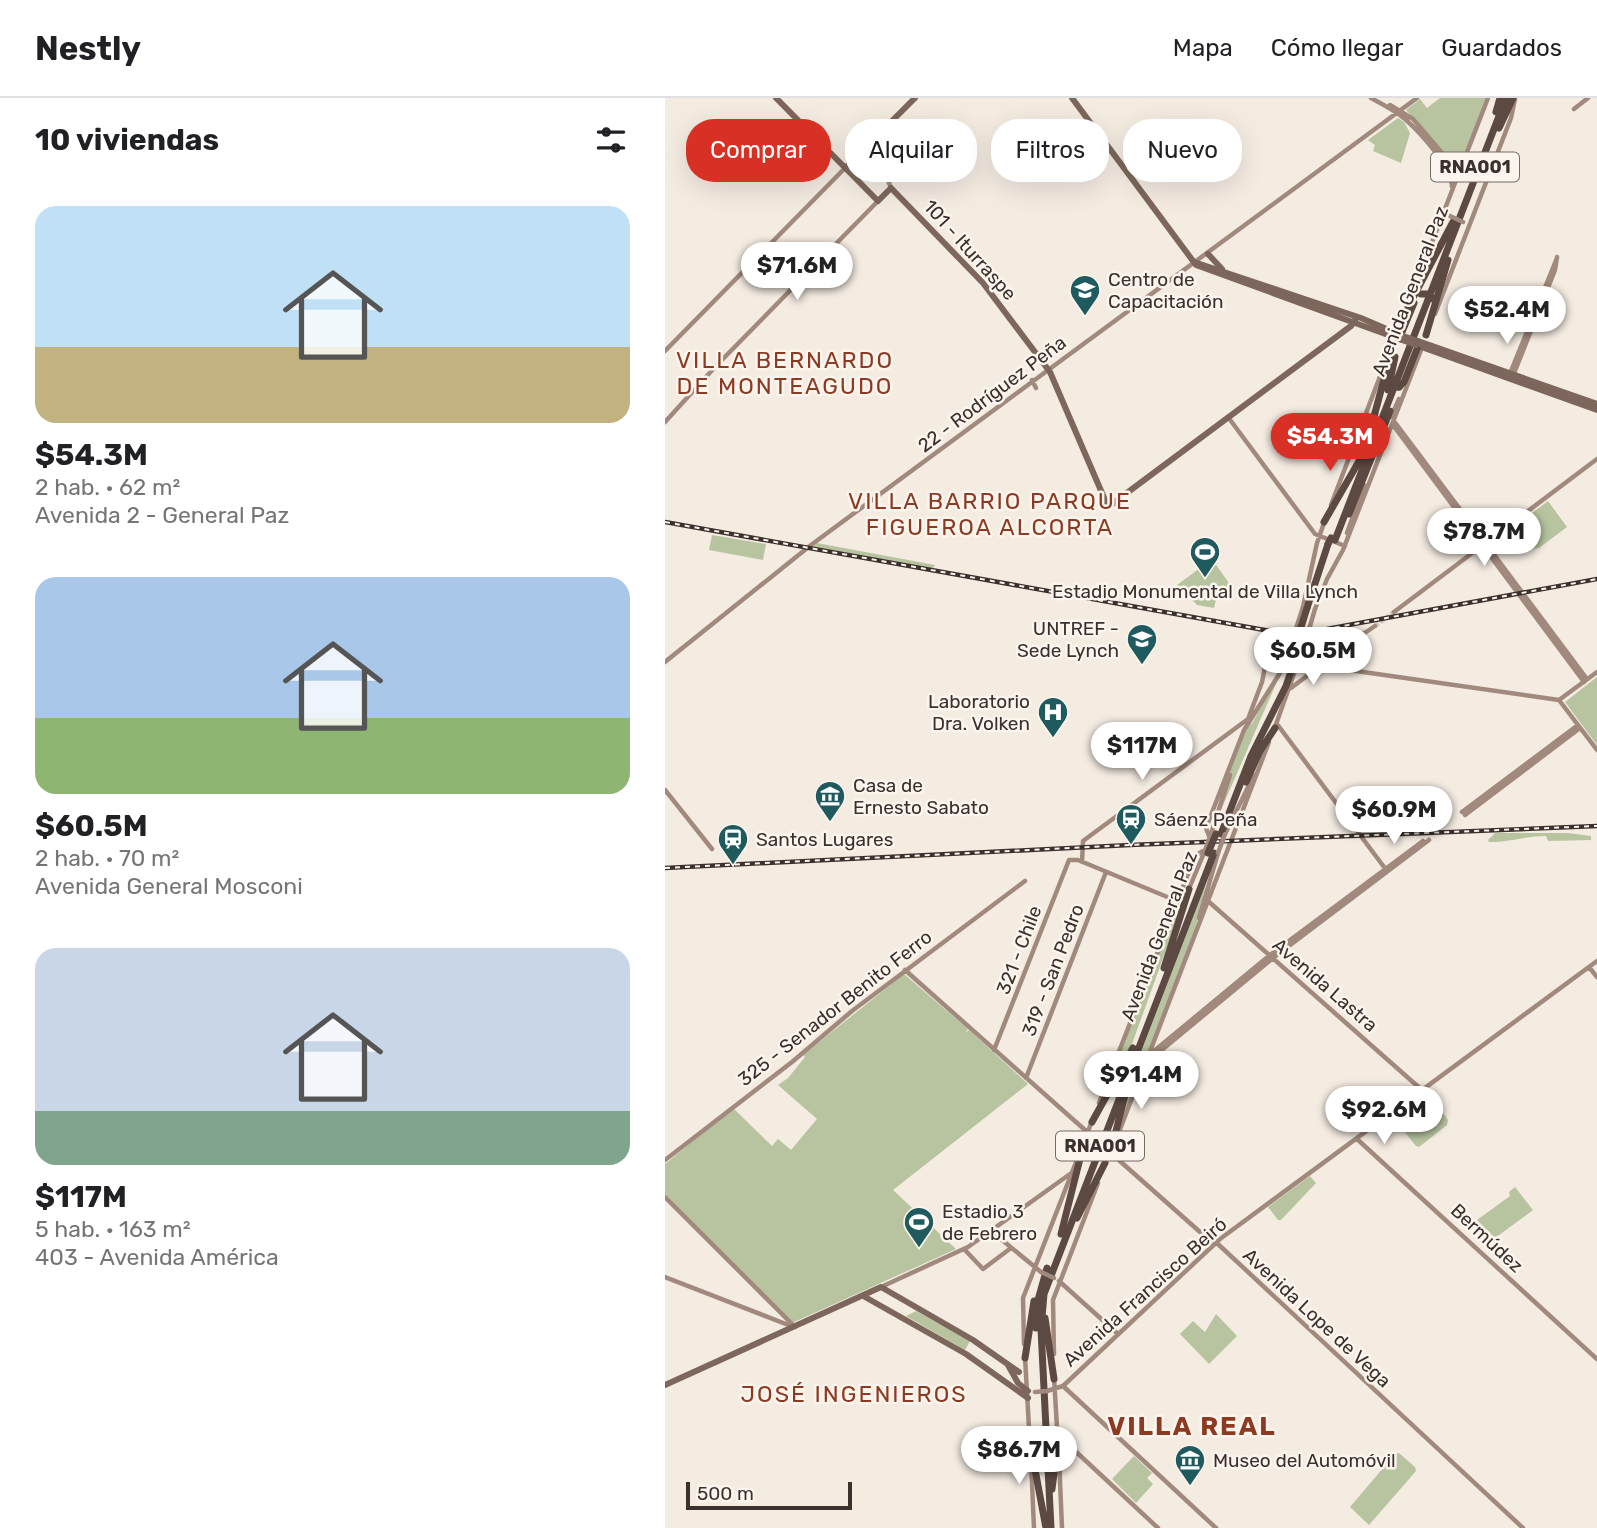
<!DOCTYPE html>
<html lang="es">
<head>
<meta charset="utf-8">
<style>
	body { margin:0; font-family:Rubik,sans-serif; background:#f2f2f2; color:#202124; height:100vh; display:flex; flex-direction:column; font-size:26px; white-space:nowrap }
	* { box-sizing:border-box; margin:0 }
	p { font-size:23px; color:#757577 }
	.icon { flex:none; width:38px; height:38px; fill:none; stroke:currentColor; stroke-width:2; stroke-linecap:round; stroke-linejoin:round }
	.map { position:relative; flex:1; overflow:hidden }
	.sheet { display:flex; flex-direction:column; background:#fff; width:665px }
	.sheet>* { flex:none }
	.top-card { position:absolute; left:21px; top:21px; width:665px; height:63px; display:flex; gap:14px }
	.scale { position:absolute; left:21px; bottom:18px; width:166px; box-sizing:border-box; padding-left:7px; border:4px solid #3b302b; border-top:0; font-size:19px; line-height:24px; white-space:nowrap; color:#3b302b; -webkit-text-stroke:5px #fbf5ee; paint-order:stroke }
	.price { position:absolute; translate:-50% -60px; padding:0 16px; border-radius:24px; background:#fff; color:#222; font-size:23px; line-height:46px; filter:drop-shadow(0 2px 4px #0008) }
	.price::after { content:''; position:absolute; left:50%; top:42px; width:21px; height:16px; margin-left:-10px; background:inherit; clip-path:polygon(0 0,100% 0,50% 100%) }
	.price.active { background:#d93025; color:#fff }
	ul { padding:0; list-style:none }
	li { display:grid; align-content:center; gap:14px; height:371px; padding:0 35px }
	li span { display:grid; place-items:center; height:217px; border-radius:21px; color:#555 }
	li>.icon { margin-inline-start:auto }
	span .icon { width:126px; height:126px; fill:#fffc; stroke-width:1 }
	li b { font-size:30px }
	h2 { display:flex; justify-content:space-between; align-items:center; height:84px; padding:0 35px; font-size:30px }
	.chip { padding:0 24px; border-radius:28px; background:#fff; box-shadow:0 7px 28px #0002; font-size:24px; line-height:63px }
	.chip.active { background:#d93025; color:#fff }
	header { display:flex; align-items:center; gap:42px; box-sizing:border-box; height:98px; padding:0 35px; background:#fff; border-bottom:2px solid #e0e0e0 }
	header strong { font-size:33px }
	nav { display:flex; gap:38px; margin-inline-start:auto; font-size:24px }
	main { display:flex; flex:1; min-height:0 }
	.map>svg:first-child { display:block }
	.green { fill:#b8c4a0 }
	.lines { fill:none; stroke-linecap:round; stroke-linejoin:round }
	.secondary-tunnel { stroke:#cfc6bd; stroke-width:4.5; stroke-dasharray:4.5 2; stroke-linecap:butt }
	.secondary { stroke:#a18a7d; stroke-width:4.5 }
	.primary { stroke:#7d675c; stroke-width:6 }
	.highway { stroke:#5c4a42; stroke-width:7 }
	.rail-casing { stroke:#3b302b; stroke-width:4.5 }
	.rail { stroke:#fbf5ee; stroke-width:2; stroke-dasharray:5; stroke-linecap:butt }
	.secondary-bridge { stroke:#a18a7d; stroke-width:4.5 }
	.primary-bridge { stroke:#7d675c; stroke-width:6 }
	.highway-bridge { stroke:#5c4a42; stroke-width:7 }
	.labels { text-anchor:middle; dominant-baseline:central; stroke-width:5; stroke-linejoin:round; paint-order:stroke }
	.shield { fill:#fbf5ee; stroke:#756b66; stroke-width:2 }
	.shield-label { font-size:18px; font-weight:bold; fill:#3b302b }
	.street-label { font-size:19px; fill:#3b302b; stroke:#fbf5ee }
	.poi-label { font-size:19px; fill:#3b302b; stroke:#fbf5ee; text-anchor:start }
	.quarter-label { font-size:23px; letter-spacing:2px; fill:#8c3b22; stroke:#fbf5ee }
	.district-label { font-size:26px; font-weight:bold; letter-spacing:2px; fill:#8c3b22; stroke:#fbf5ee }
</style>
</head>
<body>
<header>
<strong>Nestly</strong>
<nav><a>Mapa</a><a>Cómo llegar</a><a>Guardados</a></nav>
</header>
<main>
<section class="sheet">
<h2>10 viviendas<svg class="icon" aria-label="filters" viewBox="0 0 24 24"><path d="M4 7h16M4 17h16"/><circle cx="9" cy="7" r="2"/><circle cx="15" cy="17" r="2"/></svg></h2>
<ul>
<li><span style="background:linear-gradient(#bfe0f5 65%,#c2b280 0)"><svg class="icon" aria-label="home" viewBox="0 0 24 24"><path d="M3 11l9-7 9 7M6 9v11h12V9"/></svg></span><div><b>$54.3M</b><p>2 hab. · 62 m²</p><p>Avenida 2 - General Paz</p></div></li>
<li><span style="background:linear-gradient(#a9c7e8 65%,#8fb573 0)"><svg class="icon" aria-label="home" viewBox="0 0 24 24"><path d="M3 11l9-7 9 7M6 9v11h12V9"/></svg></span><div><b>$60.5M</b><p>2 hab. · 70 m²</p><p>Avenida General Mosconi</p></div></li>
<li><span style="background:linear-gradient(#c9d6e8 75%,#7fa58c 0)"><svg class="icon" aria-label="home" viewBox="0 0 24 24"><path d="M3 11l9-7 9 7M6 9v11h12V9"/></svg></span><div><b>$117M</b><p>5 hab. · 163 m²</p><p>403 - Avenida América</p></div></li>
</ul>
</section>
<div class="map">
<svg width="932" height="1430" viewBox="0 0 932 1430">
	<rect width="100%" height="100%" fill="#f4ebe1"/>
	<!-- green -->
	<path class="green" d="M775 0H821L799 57 794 62 783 60 741 12 755 1 762 10Z
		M733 20 739 24 745 35 736 65 708 53 710 47 703 42Z
		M883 403 902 429 874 450 866 451 851 430V427Z
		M47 437 101 446 98 462 44 452Z
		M152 445 270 467 267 471 147 450Z
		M547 461 566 488 553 494 549 510 532 507 512 487Z
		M614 579 556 712 568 661 578 634 588 624 606 589Z
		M932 579V647L900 604Z
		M712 698C720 708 718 718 726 727L723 730 693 731 683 720Z
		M830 735H903L926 738V742L883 743 881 738C860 738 846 744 824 744L823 742Z
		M541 785 529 837 454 1031 466 981Z
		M518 805 467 946 438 1000 503 831Z
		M239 876 303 931 300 935 304 932 363 986 228 1092 291 1151 127 1225 0 1096V1066L68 1010 107 1048 113 1041 126 1052 152 1021 113 987 123 980 140 959 138 957Z
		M760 996 766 999 783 1022 782 1027 754 1049 751 1048 731 1023V1018Z
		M645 1078 651 1085 616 1122H613L603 1109Z
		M850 1089 868 1112 830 1140 812 1122 845 1098 844 1094Z
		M251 1213 305 1243 300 1252 241 1218Z
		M551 1216 572 1238 544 1266 515 1236 528 1223 540 1234Z
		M734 1355 750 1369 751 1373 704 1427 685 1409 730 1356Z
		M469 1358 487 1375 482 1380 488 1386 471 1405 447 1381Z"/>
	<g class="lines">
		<!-- secondary-tunnel -->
		<path class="secondary-tunnel" d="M710 528 729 514"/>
		<!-- secondary -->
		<path class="secondary" d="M706 0C717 6 730 12 740 21 756 35 786 68 787 89
			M725 7 748 21 784 63 801 64
			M909 11 923 0
			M217 34 215 63 226 90
			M750 188 823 0
			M770 216 846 20 850 1
			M732 238 744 206
			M0 253 180 70
			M844 278 892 160
			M848 278 890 172 892 159
			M367 282 371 290
			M563 319 650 436 680 448
			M726 319 734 301
			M729 323 922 581
			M0 324 50 269 213 103
			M728 327 919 584
			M666 407 719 268
			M682 435 699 387
			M638 509 652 445 660 422
			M650 511 662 481 678 452 758 247
			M729 514 932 361
			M663 540 674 549 692 572
			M643 541 684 539 698 535
			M649 542 662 552 661 565
			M673 553 710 528
			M635 561 641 571 650 568
			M0 564 146 447 752 0
			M656 568 894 602
			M626 590 667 559 672 553V548
			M894 602 932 652
			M894 602 932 574
			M612 626 722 773
			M610 629 640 545
			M0 692 47 751
			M797 714 913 627
			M800 717 915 630
			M546 736 565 677
			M560 736 589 677
			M544 738 541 730 579 632 615 575 627 543
			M417 764 418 743 583 621 597 584 602 559 614 547 626 542
			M523 793 539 755
			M543 803 758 993
			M534 820 553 755
			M924 869 932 879
			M240 872 429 1040
			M329 952 404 762H413L512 803
			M483 958 605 857 758 743
			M481 965 608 860 764 742
			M361 980 441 774
			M434 1005 530 758 538 753
			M454 1034 604 644
			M420 1041 427 1023
			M692 1041 932 1261
			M439 1049 535 1134 554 1147 858 1430
			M0 1062 127 964 187 913 360 783
			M440 1066 447 1049
			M0 1099 130 1229
			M326 1133 376 1174
			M299 1151 318 1171 346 1150
			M0 1179 126 1228
			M394 1183 453 1236
			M216 1189 303 1149 405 1076
			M359 1246 358 1200 413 1059
			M389 1256 388 1202 433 1085
			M360 1259 365 1348
			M389 1279 393 1347
			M398 1288 551 1430
			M382 1293 398 1288 555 1141 932 863
			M393 1337 493 1430
			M394 1359 397 1430
			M366 1363 369 1430"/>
		<!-- primary -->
		<path class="primary" d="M111 0 213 103 226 90 318 185 385 274 443 409 686 228 692 219
			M407 0 531 167 737 242
			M180 70 250 0
			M543 156 557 171
			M529 164 696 220 738 238
			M753 243 932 306
			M751 247 932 312
			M200 1199 301 1256 363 1300
			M343 1267 353 1285 363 1293
			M0 1287 216 1189 308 1242 354 1274"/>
		<!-- highway -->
		<path class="highway" d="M831 14 835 0
			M834 30 848 0
			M743 209 788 124
			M737 234 749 205
			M761 237 783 162
			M734 289 739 284 752 251
			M723 292 730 259
			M700 352 729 244
			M684 416 725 313
			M659 424 697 358
			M670 442 841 0
			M642 510 663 446
			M581 684 595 653 610 630
			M556 736 586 658 621 588 636 545
			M499 870 524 791
			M427 1024 468 950
			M447 1049 462 989
			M412 1120 440 1065
			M396 1136 420 1041
			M380 1220 389 1281
			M371 1230 373 1202 382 1170
			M360 1260 369 1203
			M365 1345 381 1430
			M387 1391 393 1345
			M386 1430 376 1231 379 1196 549 755"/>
		<!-- rail casing -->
		<g class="rail-casing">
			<path id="rail" d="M0 424 616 535 662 531 932 481
				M0 770 465 747 932 728"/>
		</g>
		<!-- rail -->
		<use href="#rail" class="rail"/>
		<!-- secondary-bridge -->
		<path class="secondary-bridge" d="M806 64 819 69
			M785 118 798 124
			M627 543 638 509
			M640 545 650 511
			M539 755 546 736
			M553 755 560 736
			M429 1040 439 1049
			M376 1174 389 1180
			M370 1294 382 1293
			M373 1337H385"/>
		<!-- primary-bridge -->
		<path class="primary-bridge" d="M738 238 753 243
			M737 242 751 247"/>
		<!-- highway-bridge -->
		<path class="highway-bridge" d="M756 196H763L768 201
			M722 284 727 289H734
			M663 446 666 440
			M631 545 642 510
			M543 755 551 736"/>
	</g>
	<!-- icons -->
	<defs>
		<g id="university-pin" transform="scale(1.575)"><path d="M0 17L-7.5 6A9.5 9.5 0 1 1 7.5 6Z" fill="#1f5a5e" stroke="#fbf5ee"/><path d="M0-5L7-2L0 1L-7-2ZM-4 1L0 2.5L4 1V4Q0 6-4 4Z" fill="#fff"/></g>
		<g id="stadium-pin" transform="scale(1.575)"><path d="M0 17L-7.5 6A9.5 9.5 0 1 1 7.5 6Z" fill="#1f5a5e" stroke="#fbf5ee"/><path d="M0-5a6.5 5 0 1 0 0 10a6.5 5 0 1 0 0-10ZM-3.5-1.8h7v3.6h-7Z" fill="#fff"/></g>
		<g id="hospital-pin" transform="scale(1.575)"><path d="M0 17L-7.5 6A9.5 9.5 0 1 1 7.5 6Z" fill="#1f5a5e" stroke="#fbf5ee"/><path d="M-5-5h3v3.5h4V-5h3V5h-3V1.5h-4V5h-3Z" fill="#fff"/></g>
		<g id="museum-pin" transform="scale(1.575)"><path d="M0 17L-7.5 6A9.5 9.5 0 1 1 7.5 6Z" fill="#1f5a5e" stroke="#fbf5ee"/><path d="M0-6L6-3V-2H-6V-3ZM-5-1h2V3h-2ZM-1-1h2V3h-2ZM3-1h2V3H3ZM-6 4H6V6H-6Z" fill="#fff"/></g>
		<g id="station-pin" transform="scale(1.575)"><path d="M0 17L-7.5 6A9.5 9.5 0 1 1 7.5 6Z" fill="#1f5a5e" stroke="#fbf5ee"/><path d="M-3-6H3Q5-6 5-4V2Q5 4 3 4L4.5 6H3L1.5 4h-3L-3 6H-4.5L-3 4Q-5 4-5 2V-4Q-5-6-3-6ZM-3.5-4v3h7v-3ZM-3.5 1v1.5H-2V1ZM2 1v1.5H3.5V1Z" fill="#fff"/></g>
	</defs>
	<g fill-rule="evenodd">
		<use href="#university-pin" x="420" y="192"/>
		<use href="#stadium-pin" x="540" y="454"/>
		<use href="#university-pin" x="477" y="541"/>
		<use href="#hospital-pin" x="388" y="614"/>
		<use href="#museum-pin" x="165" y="698"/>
		<use href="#station-pin" x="466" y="721"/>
		<use href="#station-pin" x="68" y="741"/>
		<use href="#stadium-pin" x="254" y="1124"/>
		<use href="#museum-pin" x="525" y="1362"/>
	</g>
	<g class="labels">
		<!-- shield labels -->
		<g class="shield">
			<rect x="766" y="54.5" width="88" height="29" rx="5"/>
			<rect x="391" y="1033.5" width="88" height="29" rx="5"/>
		</g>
		<g class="shield-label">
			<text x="810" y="69">RNA001</text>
			<text x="435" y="1048">RNA001</text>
		</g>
		<!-- street labels -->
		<g class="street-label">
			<text transform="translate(305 152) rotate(48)">101 - Iturraspe</text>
			<text transform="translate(745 193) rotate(-69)">Avenida General Paz</text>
			<text transform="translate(327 296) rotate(-37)">22 - Rodríguez Peña</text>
			<text transform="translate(494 838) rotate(-69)">Avenida General Paz</text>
			<text transform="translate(354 852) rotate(-69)">321 - Chile</text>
			<text transform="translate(388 872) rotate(-69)">319 - San Pedro</text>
			<text transform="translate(660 887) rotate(41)">Avenida Lastra</text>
			<text transform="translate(170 910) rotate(-38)">325 - Senador Benito Ferro</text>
			<text transform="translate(822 1140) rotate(43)">Bermúdez</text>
			<text transform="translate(480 1194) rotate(-42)">Avenida Francisco Beiró</text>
			<text transform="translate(652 1220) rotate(43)">Avenida Lope de Vega</text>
		</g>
		<!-- poi labels -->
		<g class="poi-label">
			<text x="443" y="181">Centro de<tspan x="443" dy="22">Capacitación</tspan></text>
			<text x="540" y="493" text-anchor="middle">Estadio Monumental de Villa Lynch</text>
			<text x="454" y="530" text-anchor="end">UNTREF -<tspan x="454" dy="22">Sede Lynch</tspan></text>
			<text x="365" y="603" text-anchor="end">Laboratorio<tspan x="365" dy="22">Dra. Volken</tspan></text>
			<text x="188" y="687">Casa de<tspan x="188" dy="22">Ernesto Sabato</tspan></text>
			<text x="489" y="721">Sáenz Peña</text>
			<text x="91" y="741">Santos Lugares</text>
			<text x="277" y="1113">Estadio 3<tspan x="277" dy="22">de Febrero</tspan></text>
			<text x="548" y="1362">Museo del Automóvil</text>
		</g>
		<!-- quarter labels -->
		<g class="quarter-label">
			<text x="120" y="262">VILLA BERNARDO<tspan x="120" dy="26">DE MONTEAGUDO</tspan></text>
			<text x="325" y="403">VILLA BARRIO PARQUE<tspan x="325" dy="26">FIGUEROA ALCORTA</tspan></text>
			<text x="189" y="1296">JOSÉ INGENIEROS</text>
		</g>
		<!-- district labels -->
		<g class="district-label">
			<text x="527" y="1328">VILLA REAL</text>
		</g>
	</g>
</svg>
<div class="scale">500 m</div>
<b class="price" style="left:132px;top:204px">$71.6M</b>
<b class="price" style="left:842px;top:248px">$52.4M</b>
<b class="price active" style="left:665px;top:375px">$54.3M</b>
<b class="price" style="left:819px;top:470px">$78.7M</b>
<b class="price" style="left:648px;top:589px">$60.5M</b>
<b class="price" style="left:477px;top:684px">$117M</b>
<b class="price" style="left:729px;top:748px">$60.9M</b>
<b class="price" style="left:476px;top:1013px">$91.4M</b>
<b class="price" style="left:719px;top:1048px">$92.6M</b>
<b class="price" style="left:354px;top:1388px">$86.7M</b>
<div class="top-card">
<a class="chip active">Comprar</a>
<a class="chip">Alquilar</a>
<a class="chip">Filtros</a>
<a class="chip">Nuevo</a>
</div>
</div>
</main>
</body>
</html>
